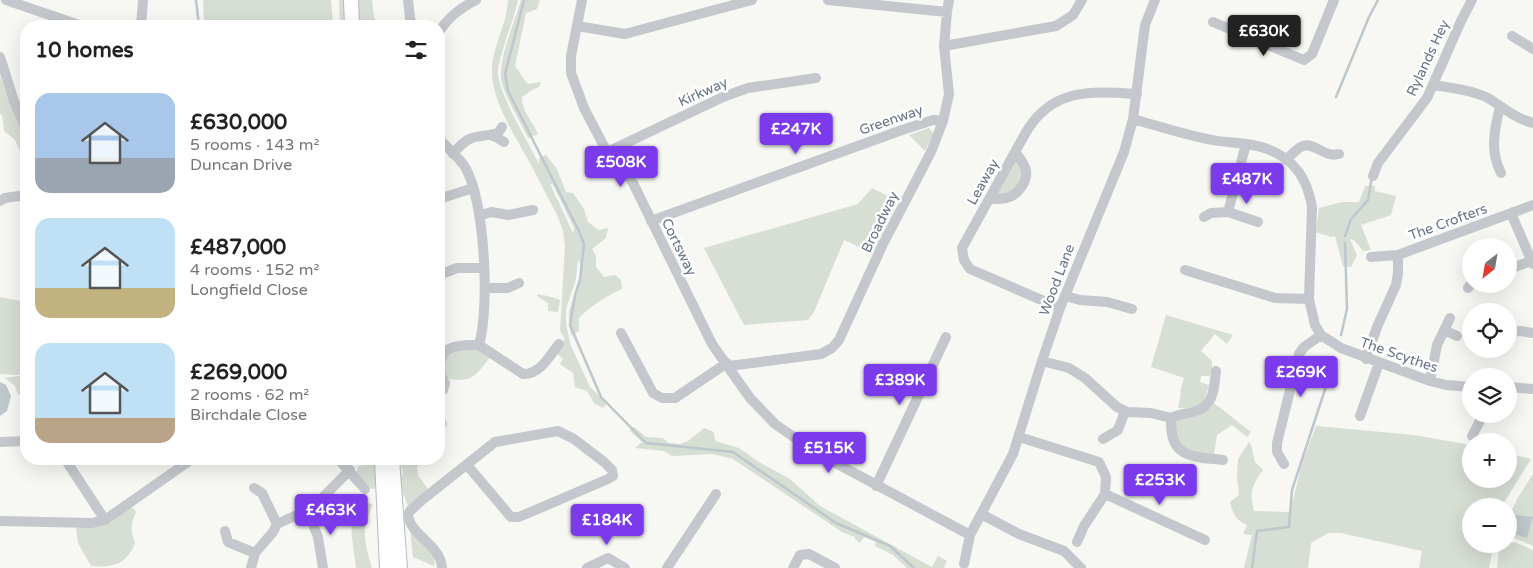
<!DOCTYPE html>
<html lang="en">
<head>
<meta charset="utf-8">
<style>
	body { margin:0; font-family:"Varela Round",sans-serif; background:#f6f6f6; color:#222; height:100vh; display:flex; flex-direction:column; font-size:19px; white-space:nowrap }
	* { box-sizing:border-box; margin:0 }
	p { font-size:16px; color:#767676 }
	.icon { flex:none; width:28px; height:28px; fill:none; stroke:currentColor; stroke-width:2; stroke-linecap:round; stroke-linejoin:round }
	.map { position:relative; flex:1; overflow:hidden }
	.panel { position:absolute; left:20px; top:20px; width:425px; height:445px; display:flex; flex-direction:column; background:#fff; border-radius:20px; box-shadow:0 5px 20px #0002 }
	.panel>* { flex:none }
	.needle { width:32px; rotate:211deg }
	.controls { position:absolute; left:1462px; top:238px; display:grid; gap:10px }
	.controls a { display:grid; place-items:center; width:55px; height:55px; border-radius:50%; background:#fff; box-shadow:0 5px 20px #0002; font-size:25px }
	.price { position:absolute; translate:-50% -42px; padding:0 11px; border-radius:5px; background:#7c3aed; color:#fff; font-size:16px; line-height:32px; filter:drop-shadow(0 1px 2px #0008) }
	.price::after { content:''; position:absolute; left:50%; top:30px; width:15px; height:11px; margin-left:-8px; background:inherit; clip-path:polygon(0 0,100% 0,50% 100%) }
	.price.selected { background:#222; color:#fff }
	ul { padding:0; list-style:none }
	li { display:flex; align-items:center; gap:15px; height:125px; padding:0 15px }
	li span { display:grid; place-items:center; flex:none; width:140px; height:100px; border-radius:15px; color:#555 }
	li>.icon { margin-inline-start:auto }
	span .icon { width:60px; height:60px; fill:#fffc; stroke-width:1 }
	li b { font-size:21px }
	h2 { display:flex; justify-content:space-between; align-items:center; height:60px; padding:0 15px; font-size:21px }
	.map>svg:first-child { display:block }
	.green { fill:#d7ded4; fill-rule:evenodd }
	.water { fill:#bdc7cc }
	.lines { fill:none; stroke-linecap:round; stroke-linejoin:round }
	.stream { stroke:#bdc7cc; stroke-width:2.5 }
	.major-casing { stroke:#b7bbbf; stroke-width:16 }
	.minor { stroke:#c4c7cb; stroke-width:10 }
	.major { stroke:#fff; stroke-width:14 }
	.labels { text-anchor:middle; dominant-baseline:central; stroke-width:5; stroke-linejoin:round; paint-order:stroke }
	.street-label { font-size:14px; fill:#657485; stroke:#fff }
</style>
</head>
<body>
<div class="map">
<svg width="1533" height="568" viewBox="0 0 1533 568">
	<rect width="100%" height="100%" fill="#f7f7f3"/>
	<!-- green -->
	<path class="green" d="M203 0H331L333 26H215L204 20Z
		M339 0H347L348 26H340Z
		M355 0H372L374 17 378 26H357Z
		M508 0H518C513 22 503 45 498 68 495 89 529 143 539 164V158L546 155 557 169 566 192 573 193 584 209 588 222 598 230 608 228 606 238 592 249 596 256V267L604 277 615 275 621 280 622 289C607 295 591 306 579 318V331L571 336C570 328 568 320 569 312 573 295 587 276 578 259L576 279 566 309V324L571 346 590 387 607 403 603 408 594 403 587 391 575 387 573 373 560 364 563 359 557 354 565 339 560 331 565 246 563 231 557 215C548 198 539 180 530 163 517 139 491 100 492 71 492 47 507 25 508 0ZM550 184 553 185 574 228 573 233Z
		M521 0H540L537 9 526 13 515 66C520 72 522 78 528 84L541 82 539 87 532 90 522 97C521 110 533 122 538 134L528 138C522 125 502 91 501 79 499 57 515 21 521 0Z
		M0 76 26 145V150L19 149 15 140 4 131 2 114 0 115Z
		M929 128 933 133 925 151 909 135Z
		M1016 158 1023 174 1016 190 1000 196 998 194V190Z
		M1365 186H1375V191L1396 196 1391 215 1361 225 1371 250 1363 251 1354 240 1350 239 1357 255 1351 267 1343 266 1335 236 1331 237 1316 232 1319 208 1342 202H1359Z
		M872 188 898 201 873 253 844 240 814 312 808 320 744 325 704 248 858 204Z
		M538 294C543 295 556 298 560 300L558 312 548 311V303L537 296Z
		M0 297 26 302V372L17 375 0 374Z
		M1166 315 1233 335 1227 344 1215 334 1201 351 1212 361V373L1209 376H1201L1200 382 1209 385 1204 402 1192 408H1178L1181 393 1180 392 1184 378 1151 367Z
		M473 348 491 356C476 375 473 384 446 378L444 359 450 352Z
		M26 375V388L18 395 15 386 5 378Z
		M1214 403 1251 432 1247 437 1232 425 1217 435 1214 455 1189 451 1178 442 1174 422 1177 419C1191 416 1206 416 1214 403Z
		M439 407 448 424 439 437Z
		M1316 426 1414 435 1471 445V479H1509V454L1531 459 1502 506H1471V544H1494L1489 568H1419L1422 551 1341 533H1328L1311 543 1308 568H1244L1252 535 1243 534 1247 525C1236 520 1233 514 1230 502L1239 495 1237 477 1238 459 1249 442 1251 445 1255 462 1263 470C1252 485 1249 493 1254 511L1289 512 1293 500 1302 463Z
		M631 427H634L646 437 663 438 668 443 680 444 688 441 704 428 714 432 715 441 739 448 759 462 790 479 820 506 932 567 938 556 947 561 944 567 945 568H907L893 555 875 546 876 542 864 537 860 543 855 539V537L842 532 824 520 733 459 713 454 672 456 664 451 635 448 642 442 630 431Z
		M402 459H423L417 467 418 475 428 489 409 509 399 483 403 472 400 463Z
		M374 463 376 478 375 489H372L356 472 359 466Z
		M1533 474V546L1509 536V517L1517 499Z
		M350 501 373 504C361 531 364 541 372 568H356L352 538Z
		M131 506 136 512C131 523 130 532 135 543 127 564 113 568 91 566L78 543 76 528 89 525Z
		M410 529C418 538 438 553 434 566L413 557Z
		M1509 542 1517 543 1533 550V568H1497L1499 546 1501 544H1509Z"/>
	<!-- water -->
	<path class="water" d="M0 382 6 385 11 396 7 411 0 416Z
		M1516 515 1533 517 1527 538 1509 532V526Z"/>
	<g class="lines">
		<!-- stream -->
		<path class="stream" d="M196 0 199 26
			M524 0 505 74 508 91 579 231 584 244 580 280 575 295 570 325 601 397 646 443 733 452 836 523 890 546 914 568
			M1336 97 1369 17 1378 0
			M1345 236 1351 219 1368 200 1372 177
			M1341 335 1347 309 1345 243
			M1252 568 1257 531 1289 527 1292 490 1335 359"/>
		<!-- major casing -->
		<g class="major-casing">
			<path id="major" d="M351 0 352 26
				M382 459 387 568
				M392 459 400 568"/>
		</g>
		<!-- minor -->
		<path class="minor" d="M6 0 82 26
			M408 0 411 26
			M582 0 571 56V73L584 108 607 152 623 169 633 183 712 344 750 398 775 424 817 453 970 535
			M828 0 947 12
			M1213 22 1304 60 1312 54 1334 0
			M141 26 143 0
			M577 26 625 34 752 0
			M439 32C448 17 460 8 476 0
			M1512 36 1533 49
			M944 46 1056 26 1073 15 1082 0
			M0 57 14 101 26 129
			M1434 85C1451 88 1472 90 1488 98 1503 107 1516 119 1533 123
			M1500 107C1494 130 1490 152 1501 173
			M1133 119C1158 126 1182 134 1207 139 1220 142 1233 142 1246 144 1284 149 1306 169 1312 207L1309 299 1315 325 1321 335 1341 348 1430 381 1446 385 1471 387
			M490 135 496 137 504 142
			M439 139C447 147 459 157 465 167 485 201 490 307 479 345
			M607 152 723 97 748 88 816 78
			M453 154C471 132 474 139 498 133L502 127
			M1286 160C1291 155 1297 148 1303 146 1315 142 1324 158 1339 154
			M1373 176 1378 163 1427 98 1461 21 1472 0
			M439 199 473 188
			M990 199C995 199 1001 199 1006 198 1017 196 1028 182 1026 170 1024 163 1020 158 1015 152
			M0 201 5 198 26 195
			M1228 212 1258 222
			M1513 212V218L1533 264
			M479 216 491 212 508 215 533 210
			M1204 217 1211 213 1228 212 1246 144
			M651 221 902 130 933 120 943 121
			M1371 257 1398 255 1533 205
			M1509 269 1531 261
			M1185 270 1275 298 1309 299
			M1471 272V273
			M439 275 457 268H483
			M485 288H508L519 283
			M1468 288 1471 284
			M1065 296 1080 300 1107 302 1132 309
			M1060 308 970 269 964 260 962 248 1025 134C1051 88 1090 91 1137 94
			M1444 330 1457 336
			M1509 332 1521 331 1533 333
			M621 333 653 393 662 398H675L727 363
			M479 345 523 374C540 375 550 355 559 344
			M1366 359 1377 327 1396 285 1398 273V255
			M1042 361 1069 368 1085 378 1117 407 1127 412 1151 413 1171 418C1179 414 1185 414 1193 412 1214 407 1214 389 1216 371
			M729 366 821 354 832 348 839 340 883 244 931 152 943 121 949 94 944 46 947 12 949 0
			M1430 381 1437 345 1450 318
			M1509 387 1533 389
			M443 390 445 383C438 373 437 354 451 348 459 344 471 345 479 345
			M1360 416 1379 363
			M1171 418C1171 426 1171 438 1176 445 1185 459 1208 458 1223 460
			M1472 436 1481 419V414
			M1019 437 1099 462 1106 477 1105 494 1084 526 1077 542
			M1103 439 1118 430 1125 411
			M0 442 26 441
			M65 459 105 520
			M338 459 365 489
			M1284 464 1277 452V443L1299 354 1304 347 1321 335
			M876 486 946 337
			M254 488 262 493 277 524
			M1105 494 1205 540
			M308 512 318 537 323 568
			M981 514 1019 534 1064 551 1081 568
			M0 521 92 523 105 520 192 459
			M225 531 228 542 255 553
			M964 564 970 535 1013 454 1042 361 1060 308 1124 152 1133 119 1145 25 1155 0
			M251 568 255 553 273 532 277 524 299 514 308 512 350 470
			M442 568C441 545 410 535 408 515L410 511 422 500 495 442 558 431 574 439 604 462 612 470 613 476 608 479 519 517H511L467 465
			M587 568 608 558 625 568
			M667 568 716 494
			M793 568 800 555 809 554 835 568"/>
		<!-- major -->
		<use href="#major" class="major"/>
	</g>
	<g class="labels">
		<!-- street labels -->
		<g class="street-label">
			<text transform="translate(1428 58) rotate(-65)">Rylands Hey</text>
			<text transform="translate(703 92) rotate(-24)">Kirkway</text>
			<text transform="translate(891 120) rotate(-19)">Greenway</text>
			<text transform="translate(983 182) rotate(-61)">Leaway</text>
			<text transform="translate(880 222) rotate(-64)">Broadway</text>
			<text transform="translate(1448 222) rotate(-20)">The Crofters</text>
			<text transform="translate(679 247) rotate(64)">Cortsway</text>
			<text transform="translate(1057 280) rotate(-69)">Wood Lane</text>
			<text transform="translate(1399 355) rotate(19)">The Scythes</text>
		</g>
	</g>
</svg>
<div class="controls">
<a><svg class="needle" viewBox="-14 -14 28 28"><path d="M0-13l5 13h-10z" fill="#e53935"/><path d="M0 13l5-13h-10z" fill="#767676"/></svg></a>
<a><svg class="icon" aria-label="locate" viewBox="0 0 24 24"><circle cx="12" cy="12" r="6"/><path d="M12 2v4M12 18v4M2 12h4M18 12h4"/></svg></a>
<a><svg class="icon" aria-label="layers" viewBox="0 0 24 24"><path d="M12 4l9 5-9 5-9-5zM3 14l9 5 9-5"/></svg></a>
<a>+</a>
<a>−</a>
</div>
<b class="price selected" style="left:1264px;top:57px">£630K</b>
<b class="price" style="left:796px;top:155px">£247K</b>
<b class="price" style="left:621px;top:188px">£508K</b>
<b class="price" style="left:1247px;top:205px">£487K</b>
<b class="price" style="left:1301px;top:398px">£269K</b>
<b class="price" style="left:900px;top:406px">£389K</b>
<b class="price" style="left:829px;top:474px">£515K</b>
<b class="price" style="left:1160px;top:506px">£253K</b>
<b class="price" style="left:331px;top:536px">£463K</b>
<b class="price" style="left:607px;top:546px">£184K</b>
<section class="panel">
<h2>10 homes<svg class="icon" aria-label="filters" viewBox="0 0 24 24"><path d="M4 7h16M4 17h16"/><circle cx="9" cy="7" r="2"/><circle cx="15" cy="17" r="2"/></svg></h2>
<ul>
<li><span style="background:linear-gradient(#a9c7e8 65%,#9aa5b1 0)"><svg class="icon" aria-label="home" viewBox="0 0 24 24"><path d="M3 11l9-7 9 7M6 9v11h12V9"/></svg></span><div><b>£630,000</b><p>5 rooms · 143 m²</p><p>Duncan Drive</p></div></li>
<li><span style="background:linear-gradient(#bfe0f5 70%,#c2b280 0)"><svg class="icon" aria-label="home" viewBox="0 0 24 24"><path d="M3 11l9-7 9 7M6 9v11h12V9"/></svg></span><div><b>£487,000</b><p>4 rooms · 152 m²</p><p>Longfield Close</p></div></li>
<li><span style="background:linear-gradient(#bfe0f5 75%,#b9a48a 0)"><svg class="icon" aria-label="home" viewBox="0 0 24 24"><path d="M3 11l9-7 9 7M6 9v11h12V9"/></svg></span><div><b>£269,000</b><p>2 rooms · 62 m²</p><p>Birchdale Close</p></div></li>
</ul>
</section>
</div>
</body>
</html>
